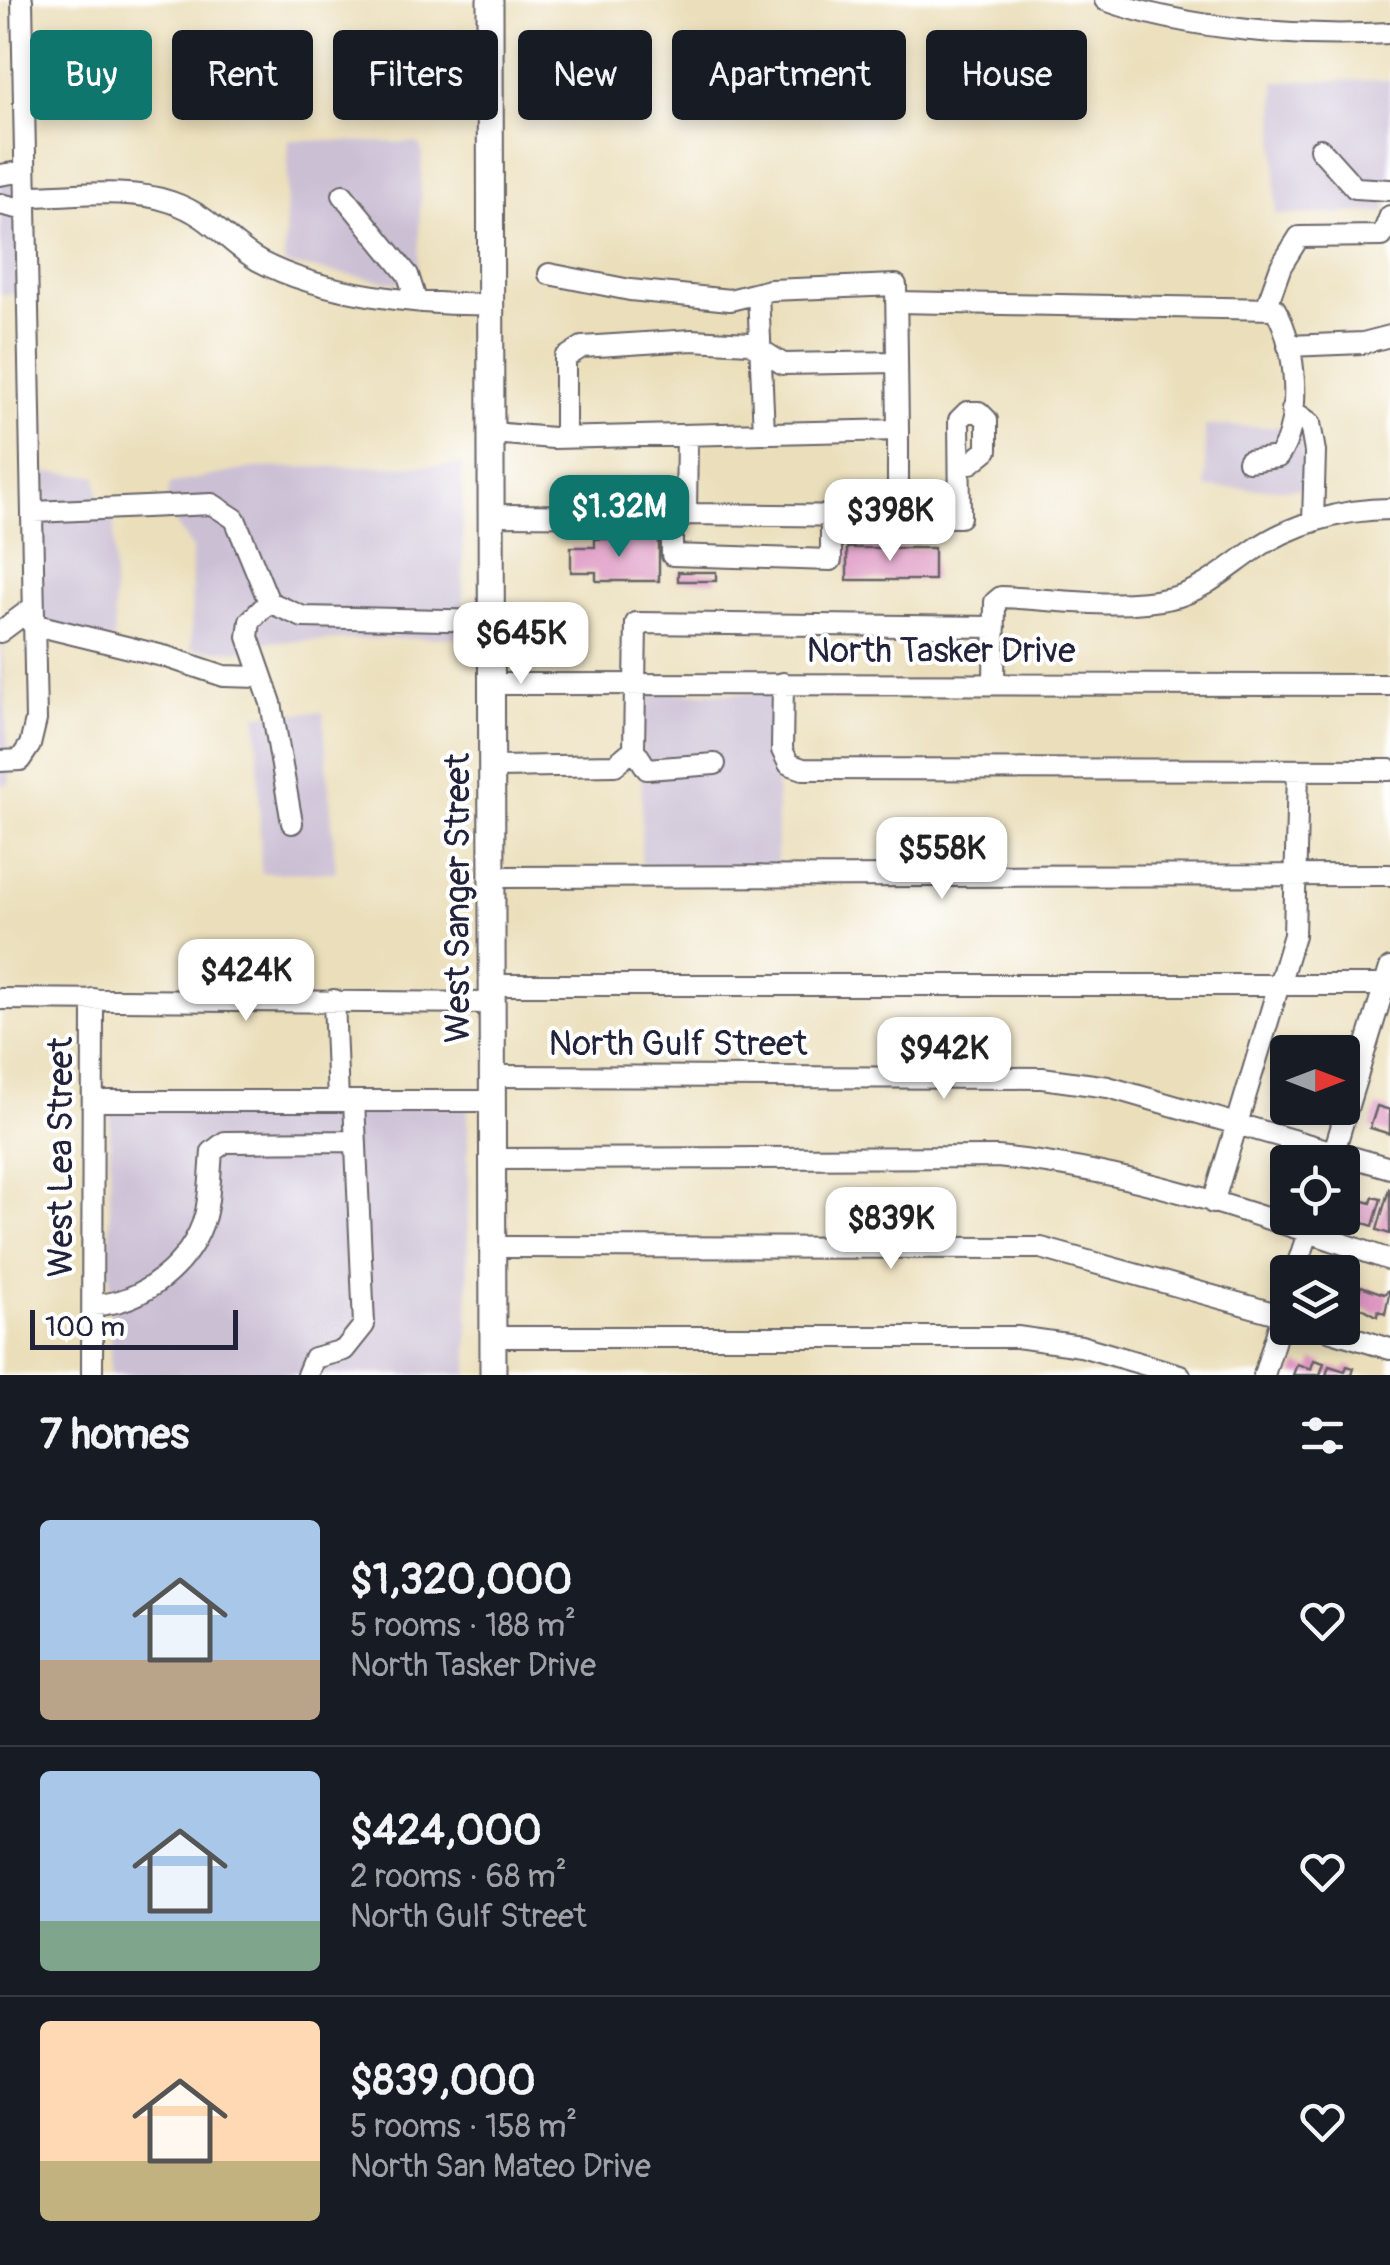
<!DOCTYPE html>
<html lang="en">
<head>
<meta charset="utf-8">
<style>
	body { margin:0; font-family:Pangolin,sans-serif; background:#20242c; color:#f1f3f6; height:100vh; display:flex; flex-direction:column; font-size:38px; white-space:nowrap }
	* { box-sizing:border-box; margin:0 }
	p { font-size:32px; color:#9ea1a6 }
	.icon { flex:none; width:55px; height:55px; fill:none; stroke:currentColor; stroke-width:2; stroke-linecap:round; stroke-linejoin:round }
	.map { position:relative; height:1375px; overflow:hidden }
	.details { display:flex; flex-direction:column; background:#171b24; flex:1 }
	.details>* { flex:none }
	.banner { position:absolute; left:30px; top:30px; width:1330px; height:90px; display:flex; gap:20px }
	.needle { width:65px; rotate:90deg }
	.fabs { position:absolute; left:1270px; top:1035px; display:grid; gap:20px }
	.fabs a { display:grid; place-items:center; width:90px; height:90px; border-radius:10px; background:#171b24; box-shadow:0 5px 15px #0003; font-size:50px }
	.scale { position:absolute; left:30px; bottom:25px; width:208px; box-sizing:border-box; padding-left:10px; border:5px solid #22223b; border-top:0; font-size:28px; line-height:35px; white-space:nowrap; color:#22223b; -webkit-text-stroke:8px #fff; paint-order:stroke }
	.price { position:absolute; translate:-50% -85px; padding:0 22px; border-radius:20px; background:#fff; color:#222; font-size:32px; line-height:65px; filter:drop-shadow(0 2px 5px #0008) }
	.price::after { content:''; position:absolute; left:50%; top:60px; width:30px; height:22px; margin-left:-15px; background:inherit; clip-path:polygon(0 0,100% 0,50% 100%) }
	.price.on { background:#0f766e; color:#fff }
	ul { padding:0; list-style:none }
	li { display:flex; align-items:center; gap:30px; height:250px; padding:0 40px }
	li+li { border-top:2px solid #363941 }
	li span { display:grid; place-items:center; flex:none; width:280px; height:200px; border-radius:10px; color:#555 }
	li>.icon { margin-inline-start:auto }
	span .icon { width:120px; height:120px; fill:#fffc; stroke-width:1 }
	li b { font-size:42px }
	h2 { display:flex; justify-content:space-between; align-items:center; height:120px; padding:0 40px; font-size:42px }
	.pill { padding:0 35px; border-radius:10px; background:#171b24; box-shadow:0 5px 15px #0003; font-size:35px; line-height:90px }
	.pill.on { background:#0f766e; color:#fff }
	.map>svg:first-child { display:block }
	.industrial { fill:#cbbfd4 }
	.building { fill:#de97c2 }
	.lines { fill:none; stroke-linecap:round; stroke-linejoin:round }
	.minor-casing { stroke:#686468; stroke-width:24 }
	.major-casing { stroke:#686468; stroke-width:29 }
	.minor { stroke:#fff; stroke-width:20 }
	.major { stroke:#fff; stroke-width:25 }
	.labels { text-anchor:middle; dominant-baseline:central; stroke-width:8; stroke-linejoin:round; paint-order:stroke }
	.street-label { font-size:35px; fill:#22223b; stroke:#fff }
</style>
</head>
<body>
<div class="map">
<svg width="1390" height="1375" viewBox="0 0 1390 1375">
	<rect width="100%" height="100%" fill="#fff"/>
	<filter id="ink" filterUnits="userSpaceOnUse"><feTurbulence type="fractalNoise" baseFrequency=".01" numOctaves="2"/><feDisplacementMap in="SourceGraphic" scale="20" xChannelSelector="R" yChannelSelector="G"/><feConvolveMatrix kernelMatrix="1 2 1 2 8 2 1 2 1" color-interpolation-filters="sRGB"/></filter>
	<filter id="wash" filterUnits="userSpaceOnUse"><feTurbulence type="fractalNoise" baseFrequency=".0048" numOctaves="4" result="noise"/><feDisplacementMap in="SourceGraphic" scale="40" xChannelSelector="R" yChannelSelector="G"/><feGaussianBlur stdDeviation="2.25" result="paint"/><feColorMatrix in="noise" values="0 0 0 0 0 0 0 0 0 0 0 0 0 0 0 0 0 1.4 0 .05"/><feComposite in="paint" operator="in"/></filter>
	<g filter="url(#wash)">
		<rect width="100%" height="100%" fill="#ebdfbb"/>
		<!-- industrial -->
		<path class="industrial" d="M1390 80V186L1385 212 1276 215 1275 81Z
			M289 140 417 143 422 150 418 275 397 283 284 264Z
			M0 183H18V294H0Z
			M1205 426 1303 427V489L1206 488Z
			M462 465 464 637 267 642 239 651 191 649 192 548 165 507 170 484 253 468Z
			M45 472 97 476 98 499 114 498V641L40 633Z
			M0 619 10 783 0 785Z
			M643 693H777V867L641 864Z
			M323 712 336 872 261 873 257 714Z
			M468 1105V1375H110V1106Z"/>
		<g id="blocks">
			<!-- building -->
			<path class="building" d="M595 539H659V581H596V572H571V547H595Z
				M847 548H934V580H847Z
				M678 572H716V581H678Z
				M1377 1106 1390 1110V1134L1370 1128Z
				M1389 1189 1390 1190V1234L1377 1230Z
				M1350 1197 1371 1203 1373 1197 1381 1199 1373 1226 1344 1217Z
				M1361 1286 1384 1294 1390 1289 1385 1314 1378 1311 1377 1316 1355 1304Z
				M1314 1360 1324 1363 1320 1375H1293L1297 1364 1311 1369Z
				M1329 1366 1345 1371 1347 1366 1354 1368 1352 1375H1326Z"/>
		</g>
	</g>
	<g filter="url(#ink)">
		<use href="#blocks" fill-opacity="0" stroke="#686468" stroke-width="2.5"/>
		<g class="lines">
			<!-- minor casing -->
			<g class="minor-casing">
				<path id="minor" d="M1105 0C1188 30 1302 38 1390 33
					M1320 149 1355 188 1390 190
					M0 175 25 171
					M343 195 408 275 416 300
					M26 196C70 196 129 187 171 202 212 216 226 242 259 261 320 294 422 306 491 304
					M0 204 26 210
					M758 293 764 433
					M896 302 1275 309C1297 345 1303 423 1278 457L1248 461
					M1266 308 1281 266 1299 237 1382 236 1390 216
					M1288 346 1363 343 1390 336
					M1292 410 1310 423 1315 452 1313 522
					M492 433 553 438 898 430 896 285 770 290 730 300 630 290 549 274
					M687 435 686 514 960 517 959 420 967 412H979L987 420V450L971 463H962
					M565 437V358L582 347 692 340 750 343 783 364 897 362
					M34 512 212 504 235 519 269 602 303 617 493 621
					M686 514 672 527V555L831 560V517
					M492 515 653 516
					M898 518V430
					M269 602 250 621 248 637 271 703 292 823
					M32 624 167 657 224 676 260 677
					M0 632 32 608
					M783 683 782 750 789 764 803 769 1390 770
					M994 683 995 602 1001 597C1054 599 1119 610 1171 598 1201 592 1228 568 1251 552 1290 524 1343 509 1390 509
					M493 684 1390 685
					M0 761 20 760 30 745 36 720 22 0
					M715 764 647 769 634 749 636 623 995 627
					M493 767 615 765 634 749
					M493 877 1390 875
					M493 985H1390
					M0 999 493 1003
					M334 1000 338 1101
					M493 1076 1042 1078 1108 1087 1390 1168
					M93 1101H493
					M493 1159 997 1157C1131 1169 1263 1216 1390 1260
					M1331 1161 1390 968
					M1213 1203 1294 935 1298 770
					M493 1247 1041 1248 1288 1317
					M1295 1272 1313 1218
					M93 1305C143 1304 191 1264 205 1216 210 1197 210 1173 212 1152L225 1142 354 1141
					M1322 1328 1390 1349
					M493 1337H1017L1081 1346 1180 1375
					M92 1375 93 999
					M307 1375 314 1358 344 1350 364 1325 354 1101
					M1264 1375 1288 1297"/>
			</g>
			<!-- major casing -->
			<g class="major-casing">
				<path id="major" d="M490 0 493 1375"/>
			</g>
			<!-- minor -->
			<use href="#minor" class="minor"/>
			<!-- major -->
			<use href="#major" class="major"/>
		</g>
	</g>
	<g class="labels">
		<!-- street labels -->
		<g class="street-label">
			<text x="941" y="651">North Tasker Drive</text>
			<text transform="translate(458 898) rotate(-90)">West Sanger Street</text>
			<text x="678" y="1044">North Gulf Street</text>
			<text transform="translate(61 1157) rotate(-90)">West Lea Street</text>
		</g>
	</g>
</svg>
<div class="fabs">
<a><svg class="needle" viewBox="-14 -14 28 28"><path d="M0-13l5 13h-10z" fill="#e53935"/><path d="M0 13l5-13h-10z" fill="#9ea1a6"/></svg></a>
<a><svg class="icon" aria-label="locate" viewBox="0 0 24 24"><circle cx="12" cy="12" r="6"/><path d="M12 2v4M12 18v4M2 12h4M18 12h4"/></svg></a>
<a><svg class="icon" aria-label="layers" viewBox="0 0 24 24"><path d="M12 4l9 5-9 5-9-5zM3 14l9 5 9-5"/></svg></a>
</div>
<div class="scale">100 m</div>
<b class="price on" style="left:619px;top:560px">$1.32M</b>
<b class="price" style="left:890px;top:564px">$398K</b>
<b class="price" style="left:521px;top:687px">$645K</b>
<b class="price" style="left:942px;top:902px">$558K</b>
<b class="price" style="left:246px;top:1024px">$424K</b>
<b class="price" style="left:944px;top:1102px">$942K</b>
<b class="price" style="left:891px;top:1272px">$839K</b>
<div class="banner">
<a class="pill on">Buy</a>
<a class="pill">Rent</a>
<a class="pill">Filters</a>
<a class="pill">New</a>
<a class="pill">Apartment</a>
<a class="pill">House</a>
</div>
</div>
<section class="details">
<h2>7 homes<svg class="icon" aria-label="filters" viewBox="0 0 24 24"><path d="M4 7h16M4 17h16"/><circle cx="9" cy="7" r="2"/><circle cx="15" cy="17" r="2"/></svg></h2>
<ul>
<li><span style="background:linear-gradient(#a9c7e8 70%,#b9a48a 0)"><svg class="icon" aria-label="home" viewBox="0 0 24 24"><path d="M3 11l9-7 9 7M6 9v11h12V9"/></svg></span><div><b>$1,320,000</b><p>5 rooms · 188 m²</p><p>North Tasker Drive</p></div><svg class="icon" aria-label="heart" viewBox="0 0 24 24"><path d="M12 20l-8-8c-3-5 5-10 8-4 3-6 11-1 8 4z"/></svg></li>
<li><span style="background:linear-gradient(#a9c7e8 75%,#7fa58c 0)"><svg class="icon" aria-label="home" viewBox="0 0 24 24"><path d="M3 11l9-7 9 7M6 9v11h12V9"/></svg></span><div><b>$424,000</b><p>2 rooms · 68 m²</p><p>North Gulf Street</p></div><svg class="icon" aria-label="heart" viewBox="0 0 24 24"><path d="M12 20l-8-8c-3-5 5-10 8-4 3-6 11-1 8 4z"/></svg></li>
<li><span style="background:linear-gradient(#ffd9b3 70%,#c2b280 0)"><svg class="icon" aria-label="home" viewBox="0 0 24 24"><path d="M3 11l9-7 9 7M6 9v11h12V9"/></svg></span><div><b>$839,000</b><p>5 rooms · 158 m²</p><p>North San Mateo Drive</p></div><svg class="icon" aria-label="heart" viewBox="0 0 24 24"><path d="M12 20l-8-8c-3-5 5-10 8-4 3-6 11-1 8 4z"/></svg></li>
</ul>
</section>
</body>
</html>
